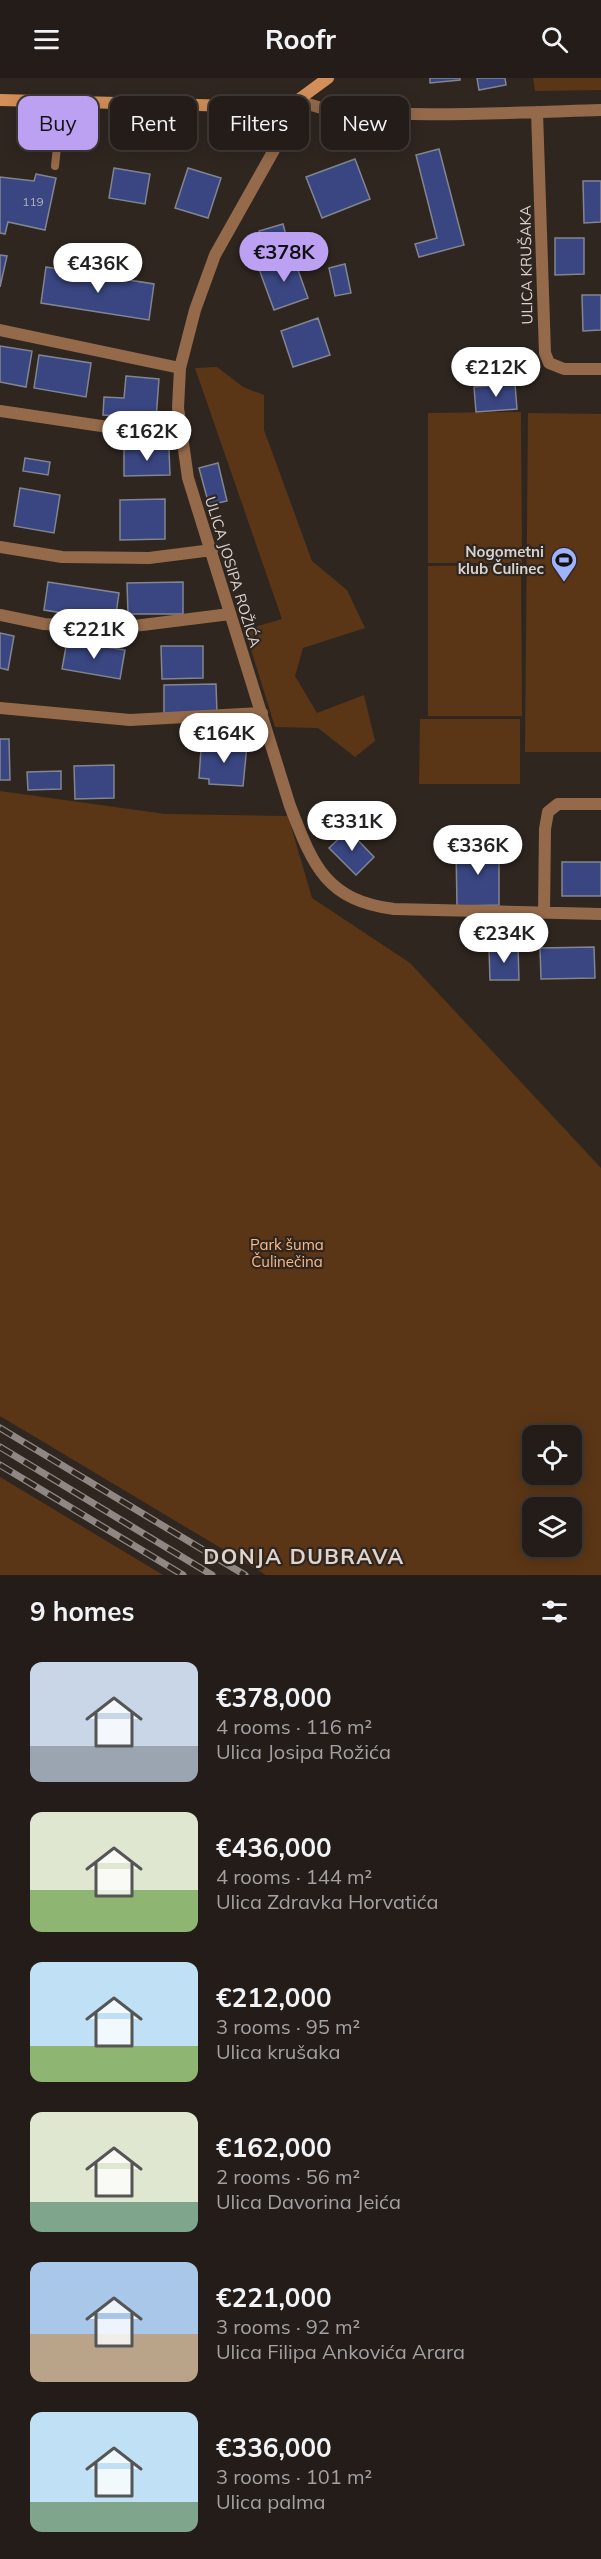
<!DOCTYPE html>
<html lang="en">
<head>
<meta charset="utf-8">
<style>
	body { margin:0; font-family:Mulish,sans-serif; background:#2b2521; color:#f1f3f6; height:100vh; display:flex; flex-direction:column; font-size:22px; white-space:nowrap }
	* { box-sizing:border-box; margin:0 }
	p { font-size:20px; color:#a3a1a2 }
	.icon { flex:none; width:33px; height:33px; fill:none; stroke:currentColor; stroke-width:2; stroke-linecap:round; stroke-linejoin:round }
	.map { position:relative; height:1497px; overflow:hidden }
	.details { display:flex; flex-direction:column; background:#231c18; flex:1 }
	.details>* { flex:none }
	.hud { position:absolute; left:18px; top:18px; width:566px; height:54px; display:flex; gap:12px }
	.controls { position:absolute; left:522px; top:1347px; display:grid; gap:12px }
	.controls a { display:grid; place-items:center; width:60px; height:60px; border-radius:12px; background:#231c18; box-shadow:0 3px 15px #0003,0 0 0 2px #403a37; font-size:30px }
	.price { position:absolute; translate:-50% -51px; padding:0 14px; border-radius:21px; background:#fff; color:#222; font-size:20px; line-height:39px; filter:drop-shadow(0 2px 3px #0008) }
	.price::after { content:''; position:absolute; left:50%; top:36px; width:18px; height:14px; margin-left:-9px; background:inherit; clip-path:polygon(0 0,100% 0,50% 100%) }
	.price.selected { background:#bca0f2; color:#111 }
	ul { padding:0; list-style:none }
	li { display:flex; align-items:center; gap:18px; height:150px; padding:0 30px }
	li span { display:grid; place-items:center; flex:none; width:168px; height:120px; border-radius:12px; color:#555 }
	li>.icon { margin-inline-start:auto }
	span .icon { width:72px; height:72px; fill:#fffc; stroke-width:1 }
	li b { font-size:26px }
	h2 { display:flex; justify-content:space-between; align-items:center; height:72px; padding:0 30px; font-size:26px }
	.chip { padding:0 21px; border-radius:12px; background:#231c18; box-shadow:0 3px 15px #0003,0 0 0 2px #403a37; font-size:21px; line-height:54px }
	.chip.selected { background:#bca0f2; color:#111 }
	header { display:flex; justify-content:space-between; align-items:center; height:78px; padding:0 30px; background:#231c18; font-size:27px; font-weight:700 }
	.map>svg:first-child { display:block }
	.green { fill:#5b3616; fill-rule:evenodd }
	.building { fill:#394681; stroke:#828590; stroke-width:1.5 }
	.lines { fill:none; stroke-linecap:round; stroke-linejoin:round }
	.lane { stroke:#956a4a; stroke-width:8 }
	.street { stroke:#956a4a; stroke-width:12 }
	.secondary { stroke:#d38f59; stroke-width:12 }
	.rail-casing { stroke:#8e8783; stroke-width:7 }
	.rail { stroke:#2f2620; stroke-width:4.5; stroke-dasharray:14; stroke-linecap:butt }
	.labels { text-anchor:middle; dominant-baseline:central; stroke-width:4.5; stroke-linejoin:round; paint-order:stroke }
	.number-label { font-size:12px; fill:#b0afbb }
	.street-label { font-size:15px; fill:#d7d2ce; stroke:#2f2620 }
	.poi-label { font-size:15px; font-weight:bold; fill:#d7d2ce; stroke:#2f2620; text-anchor:end }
	.park-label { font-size:15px; fill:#fdb985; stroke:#2f2620 }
	.district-label { font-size:21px; font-weight:bold; letter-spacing:1.5px; fill:#e0d5cd; stroke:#2f2620 }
</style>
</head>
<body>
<header><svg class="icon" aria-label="menu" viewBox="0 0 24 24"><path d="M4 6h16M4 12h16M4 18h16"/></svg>Roofr<svg class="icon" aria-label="search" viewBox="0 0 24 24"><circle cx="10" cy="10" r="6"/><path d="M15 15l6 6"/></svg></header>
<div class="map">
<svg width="601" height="1497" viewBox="0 0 601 1497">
	<rect width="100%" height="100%" fill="#2f2620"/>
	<!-- green -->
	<path class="green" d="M533 0H601V12L535 13Z
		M217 289 243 309 264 317V352L312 483 347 512 365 550 303 570 295 598 317 635 364 617 375 663 355 679 318 650 275 649 245 552 282 541 195 290Z
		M521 334 522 485H428V335Z
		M528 335 601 336V674H525Z
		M521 487 522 638H428V488Z
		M420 641H520V706H419Z
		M0 713 165 736 288 738 312 820 410 885 601 1090V1497H266L0 1338ZM532 1358H572V1396H532ZM532 1430H572V1468H532Z
		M0 1399 163 1497H0Z"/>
	<!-- building -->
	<path class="building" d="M430 0H460V2L430 5Z
		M477 0H505L506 7 479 12Z
		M439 71 464 167 419 179 415 166 437 160 416 77Z
		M355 81 370 121 322 140 306 99Z
		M114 90 150 96 145 126 109 120Z
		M188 90 221 100 208 140 175 130Z
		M36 96 56 100 45 152 8 144 5 156 0 155V99L34 103Z
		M583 103H601V144L584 145Z
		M283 146 290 172 266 179 259 153Z
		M555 160H584V196L555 197Z
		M0 177 7 178 0 209Z
		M293 178 308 220 274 232 259 191Z
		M345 186 351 215 335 218 329 190Z
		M46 189 154 206 149 242 41 225Z
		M582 217H601V252L583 253Z
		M318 240 330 277 293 289 281 253Z
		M0 268 32 273 26 309 0 304Z
		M39 277 91 285 86 319 34 310Z
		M126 298 159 301 156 341 103 337 104 319 124 320Z
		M515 306 517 331 476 334 474 309Z
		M124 371H169L170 397 124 398Z
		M25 380 50 384 48 397 23 393Z
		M218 385 227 423 209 427 199 390Z
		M20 410 60 417 54 455 14 448Z
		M165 421V461L120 462V422Z
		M48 504 119 515 115 543 44 532Z
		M183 504V536H128L127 505Z
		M0 555 14 558 8 592 0 590Z
		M67 563 125 572 120 601 62 591Z
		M161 568H203V600L162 601Z
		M216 606 217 635 164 636V607Z
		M0 661H9L10 702H0Z
		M212 665 247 667 243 708 209 706V701L199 700 201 671H211Z
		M114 687V720L75 721 74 688Z
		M61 693V711L28 712 27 694Z
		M348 752 374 779 356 797 329 770Z
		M499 768V827L457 828 456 769Z
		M562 784H601V818H562Z
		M518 869 519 902H490L489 870Z
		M594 869 595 900 541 901 540 870Z"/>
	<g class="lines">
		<!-- lane -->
		<path class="lane" d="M55 88 62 23"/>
		<!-- street -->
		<path class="street" d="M601 32C538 34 475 37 411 36 373 36 334 38 298 22L274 72 215 177 195 232 180 290 178 330 188 400 290 728C313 787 325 822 394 831L601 836
			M537 34 545 275 549 285 564 291H601
			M0 252 180 290
			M0 333 182 360
			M0 469 62 479 149 480 212 472
			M0 537 44 546 118 550 230 536
			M0 630 130 642 262 635
			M544 835 545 751 548 734 558 726H601"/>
		<!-- secondary -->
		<path class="secondary" d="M0 22 272 29 298 22 328 0"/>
		<!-- rail casing -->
		<g class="rail-casing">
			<path id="rail" d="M0 1350 245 1497
				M0 1369 212 1497
				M0 1387 183 1497"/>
		</g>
		<!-- rail -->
		<use href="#rail" class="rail"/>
	</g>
	<!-- icons -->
	<defs>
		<g id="stadium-pin" transform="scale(1.35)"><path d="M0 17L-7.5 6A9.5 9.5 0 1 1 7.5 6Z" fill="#9fb3fd" stroke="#2f2620"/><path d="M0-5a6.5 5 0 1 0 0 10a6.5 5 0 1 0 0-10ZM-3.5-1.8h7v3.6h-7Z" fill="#111"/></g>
	</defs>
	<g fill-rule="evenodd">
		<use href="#stadium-pin" x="564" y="482"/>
	</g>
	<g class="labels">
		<!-- number labels -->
		<g class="number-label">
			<text x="33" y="123">119</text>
		</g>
		<!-- street labels -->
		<g class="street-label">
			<text transform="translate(526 187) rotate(-91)">ULICA KRUŠAKA</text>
			<text transform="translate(233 494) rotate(73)">ULICA JOSIPA ROŽIĆA</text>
		</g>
		<!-- poi labels -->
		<g class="poi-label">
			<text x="544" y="473">Nogometni<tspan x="544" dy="17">klub Čulinec</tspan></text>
		</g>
		<!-- park labels -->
		<g class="park-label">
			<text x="287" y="1166">Park šuma<tspan x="287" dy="17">Čulinečina</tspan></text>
		</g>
		<!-- district labels -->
		<g class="district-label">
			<text x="304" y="1478">DONJA DUBRAVA</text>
		</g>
	</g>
</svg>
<div class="controls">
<a><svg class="icon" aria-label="locate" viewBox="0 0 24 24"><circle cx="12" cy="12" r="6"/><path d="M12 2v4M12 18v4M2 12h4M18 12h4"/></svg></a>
<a><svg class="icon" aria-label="layers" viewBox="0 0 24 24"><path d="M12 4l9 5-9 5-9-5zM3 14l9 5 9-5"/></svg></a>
</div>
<b class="price selected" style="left:284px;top:205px">€378K</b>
<b class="price" style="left:98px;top:216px">€436K</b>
<b class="price" style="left:496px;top:320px">€212K</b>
<b class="price" style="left:147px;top:384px">€162K</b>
<b class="price" style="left:94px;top:582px">€221K</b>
<b class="price" style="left:224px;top:686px">€164K</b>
<b class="price" style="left:352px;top:774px">€331K</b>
<b class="price" style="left:478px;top:798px">€336K</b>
<b class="price" style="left:504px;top:886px">€234K</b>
<div class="hud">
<a class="chip selected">Buy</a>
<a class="chip">Rent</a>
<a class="chip">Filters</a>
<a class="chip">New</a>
</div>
</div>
<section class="details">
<h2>9 homes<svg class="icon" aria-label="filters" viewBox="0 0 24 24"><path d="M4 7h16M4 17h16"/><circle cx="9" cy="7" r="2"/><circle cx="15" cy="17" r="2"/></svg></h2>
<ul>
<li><span style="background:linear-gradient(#c9d6e8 70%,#9aa5b1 0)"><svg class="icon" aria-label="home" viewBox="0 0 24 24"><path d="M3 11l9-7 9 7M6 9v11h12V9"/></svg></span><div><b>€378,000</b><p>4 rooms · 116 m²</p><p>Ulica Josipa Rožića</p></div></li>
<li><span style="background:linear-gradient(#dfe7d0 65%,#8fb573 0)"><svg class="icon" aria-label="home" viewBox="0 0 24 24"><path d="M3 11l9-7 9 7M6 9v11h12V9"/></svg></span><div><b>€436,000</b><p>4 rooms · 144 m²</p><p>Ulica Zdravka Horvatića</p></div></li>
<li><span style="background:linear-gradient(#bfe0f5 70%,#8fb573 0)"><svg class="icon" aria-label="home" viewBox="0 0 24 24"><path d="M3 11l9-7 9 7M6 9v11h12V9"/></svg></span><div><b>€212,000</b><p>3 rooms · 95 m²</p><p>Ulica krušaka</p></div></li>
<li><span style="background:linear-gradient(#dfe7d0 75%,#7fa58c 0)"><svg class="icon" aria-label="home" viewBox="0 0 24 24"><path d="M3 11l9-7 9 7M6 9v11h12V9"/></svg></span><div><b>€162,000</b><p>2 rooms · 56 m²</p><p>Ulica Davorina Jeića</p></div></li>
<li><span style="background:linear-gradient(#a9c7e8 60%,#b9a48a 0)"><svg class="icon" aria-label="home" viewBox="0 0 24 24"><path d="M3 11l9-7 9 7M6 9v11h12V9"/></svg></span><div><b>€221,000</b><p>3 rooms · 92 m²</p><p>Ulica Filipa Ankovića Arara</p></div></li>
<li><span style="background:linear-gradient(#bfe0f5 75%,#7fa58c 0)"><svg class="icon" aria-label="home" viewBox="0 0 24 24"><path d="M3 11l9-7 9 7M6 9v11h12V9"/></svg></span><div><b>€336,000</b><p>3 rooms · 101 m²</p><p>Ulica palma</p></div></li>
</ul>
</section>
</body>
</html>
